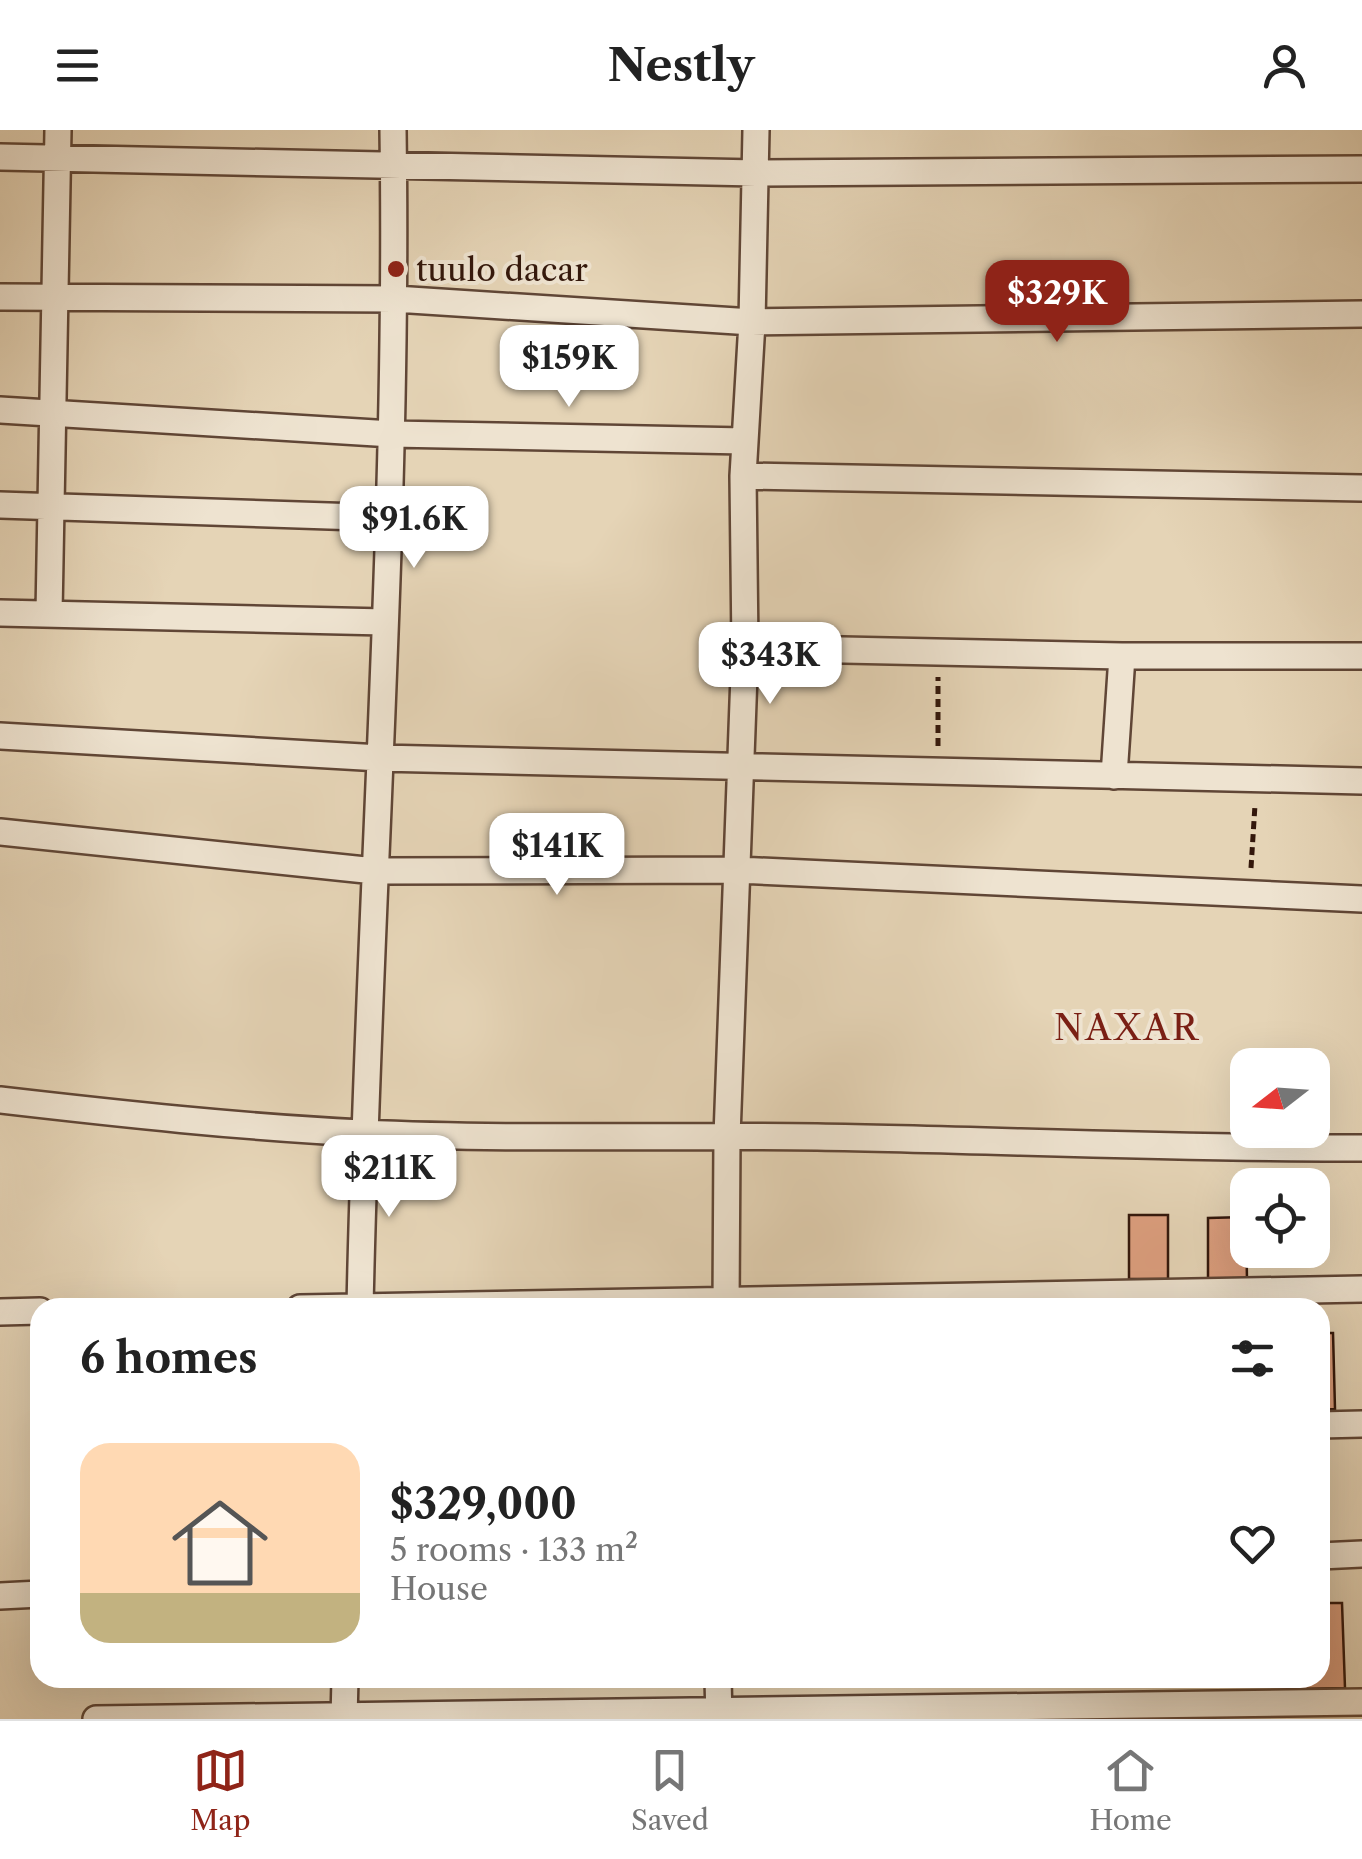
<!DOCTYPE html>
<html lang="en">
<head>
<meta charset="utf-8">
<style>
	body { margin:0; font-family:"Libre Caslon Text",serif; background:#f6f6f6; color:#222; height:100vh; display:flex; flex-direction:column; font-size:38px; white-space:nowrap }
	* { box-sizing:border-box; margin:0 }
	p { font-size:32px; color:#767676 }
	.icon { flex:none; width:55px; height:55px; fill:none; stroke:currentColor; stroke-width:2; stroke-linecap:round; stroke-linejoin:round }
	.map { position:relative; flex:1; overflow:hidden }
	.panel { position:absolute; left:30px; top:1168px; width:1300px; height:390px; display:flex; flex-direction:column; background:#fff; border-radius:30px; box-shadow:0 10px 40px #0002 }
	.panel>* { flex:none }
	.needle { width:65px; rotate:253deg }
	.tools { position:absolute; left:1230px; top:918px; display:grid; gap:20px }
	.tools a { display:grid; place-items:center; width:100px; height:100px; border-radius:20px; background:#fff; box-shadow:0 10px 40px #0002; font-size:50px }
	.price { position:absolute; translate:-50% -85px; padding:0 22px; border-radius:20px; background:#fff; color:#222; font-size:32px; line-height:65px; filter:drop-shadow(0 2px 5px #0008) }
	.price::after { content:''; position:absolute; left:50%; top:60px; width:30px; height:22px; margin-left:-15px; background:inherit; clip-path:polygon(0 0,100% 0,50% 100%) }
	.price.selected { background:#8f2418; color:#fff }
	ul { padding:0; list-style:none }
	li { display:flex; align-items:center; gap:30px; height:250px; padding:0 50px }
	li span { display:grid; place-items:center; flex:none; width:280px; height:200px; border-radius:30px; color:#555 }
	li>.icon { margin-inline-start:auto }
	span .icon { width:120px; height:120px; fill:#fffc; stroke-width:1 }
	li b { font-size:42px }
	h2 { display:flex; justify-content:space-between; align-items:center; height:120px; padding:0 50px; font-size:42px }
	header { display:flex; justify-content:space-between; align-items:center; height:130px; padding:0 50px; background:#fff; font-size:45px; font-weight:700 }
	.tabs { display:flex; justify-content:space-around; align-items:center; height:140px; border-top:2px solid #e0e0e0; background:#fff; font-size:28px; color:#767676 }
	.tabs a { display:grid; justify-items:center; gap:5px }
	.tabs .selected { color:#8f2418 }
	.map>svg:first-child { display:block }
	.building { fill:#dd9f7f; stroke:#33170b; stroke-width:2.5 }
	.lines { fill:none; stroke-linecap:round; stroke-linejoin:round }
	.street-casing { stroke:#604636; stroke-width:30 }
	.path { stroke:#33170b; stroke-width:5; stroke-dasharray:8 5; stroke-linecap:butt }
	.street { stroke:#eee3d0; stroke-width:25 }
	.poi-dot { fill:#8f2418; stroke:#eee3d0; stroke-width:4 }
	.labels { text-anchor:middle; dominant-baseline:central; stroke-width:8; stroke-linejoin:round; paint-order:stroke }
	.poi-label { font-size:32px; fill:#33170b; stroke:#eee3d0; text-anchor:start }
	.neighbourhood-label { font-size:35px; letter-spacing:2.5px; fill:#7a1f14; stroke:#eee3d0 }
</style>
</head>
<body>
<header><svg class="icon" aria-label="menu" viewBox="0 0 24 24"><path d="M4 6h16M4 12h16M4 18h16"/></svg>Nestly<svg class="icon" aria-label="person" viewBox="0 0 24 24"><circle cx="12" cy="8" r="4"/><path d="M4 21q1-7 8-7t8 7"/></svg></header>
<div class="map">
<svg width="1362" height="1589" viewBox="0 0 1362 1589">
	<rect width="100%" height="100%" fill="#e5d4b6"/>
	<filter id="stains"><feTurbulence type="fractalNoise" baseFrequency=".002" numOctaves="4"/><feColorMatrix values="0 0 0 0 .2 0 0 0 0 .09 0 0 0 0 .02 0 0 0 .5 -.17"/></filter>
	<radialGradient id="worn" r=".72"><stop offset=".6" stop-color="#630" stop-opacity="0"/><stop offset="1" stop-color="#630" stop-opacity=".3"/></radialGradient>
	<!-- building -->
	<path class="building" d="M1129 1085H1168V1149H1129Z
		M1246 1087 1247 1151H1208V1088Z
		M1320 1203H1333L1335 1279 1320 1280Z
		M1321 1473H1342L1345 1558 1298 1559V1548H1320Z"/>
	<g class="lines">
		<!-- street casing -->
		<g class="street-casing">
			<path id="street" d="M0 27 756 43 1362 39
				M0 167 395 169 752 192 1362 184
				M0 280 392 304 745 311
				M743 346 1362 358
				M0 375 389 388
				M0 483 385 492
				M49 483 58 0
				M745 518 1122 526H1362
				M0 606 380 628 1362 651
				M1114 646 1122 526
				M0 702 375 741 738 740 1362 769
				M0 970C121 984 241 997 362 1003 514 1010 665 1005 817 1007 998 1010 1180 1019 1362 1018
				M300 1178 1362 1159
				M360 1178C368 785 399 393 393 0
				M726 1178 727 1006 745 518 743 346 752 192 756 0
				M0 1182 40 1181
				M1320 1295 1362 1294
				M1320 1426 1362 1424
				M0 1466 40 1464
				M718 1548 719 1589
				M96 1589 1362 1572
				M344 1589 345 1548"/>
		</g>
		<!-- path -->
		<path class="path" d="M938 616V547
			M1251 738 1255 675"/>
		<!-- street -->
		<use href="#street" class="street"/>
	</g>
	<!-- markers -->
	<circle class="poi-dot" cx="396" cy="139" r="10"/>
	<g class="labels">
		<!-- poi labels -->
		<g class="poi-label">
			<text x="416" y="139">tuulo dacar</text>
		</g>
		<!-- neighbourhood labels -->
		<g class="neighbourhood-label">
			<text x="1127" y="897">NAXAR</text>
		</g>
	</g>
	<rect width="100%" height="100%" filter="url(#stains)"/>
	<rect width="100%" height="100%" fill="url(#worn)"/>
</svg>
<div class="tools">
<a><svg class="needle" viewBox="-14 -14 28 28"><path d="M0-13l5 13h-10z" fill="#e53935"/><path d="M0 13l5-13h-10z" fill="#767676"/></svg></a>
<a><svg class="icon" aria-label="locate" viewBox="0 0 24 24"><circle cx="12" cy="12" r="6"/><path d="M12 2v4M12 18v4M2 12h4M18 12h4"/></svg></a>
</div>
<b class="price selected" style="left:1057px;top:215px">$329K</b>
<b class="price" style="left:569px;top:280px">$159K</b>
<b class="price" style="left:414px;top:441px">$91.6K</b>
<b class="price" style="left:770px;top:577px">$343K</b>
<b class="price" style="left:557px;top:768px">$141K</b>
<b class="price" style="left:389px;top:1090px">$211K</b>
<section class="panel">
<h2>6 homes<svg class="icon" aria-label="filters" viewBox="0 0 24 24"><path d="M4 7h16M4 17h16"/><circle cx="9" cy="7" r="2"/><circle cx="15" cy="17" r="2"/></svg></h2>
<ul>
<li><span style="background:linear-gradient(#ffd9b3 75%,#c2b280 0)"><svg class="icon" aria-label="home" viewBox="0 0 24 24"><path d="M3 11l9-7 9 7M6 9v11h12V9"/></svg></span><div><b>$329,000</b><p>5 rooms · 133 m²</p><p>House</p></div><svg class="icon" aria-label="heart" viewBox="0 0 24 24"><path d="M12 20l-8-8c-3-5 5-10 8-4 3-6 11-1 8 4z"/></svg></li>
</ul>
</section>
</div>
<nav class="tabs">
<a class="selected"><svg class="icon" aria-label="map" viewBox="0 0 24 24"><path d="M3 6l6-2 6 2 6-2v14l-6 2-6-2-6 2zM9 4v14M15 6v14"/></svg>Map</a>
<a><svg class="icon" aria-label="saved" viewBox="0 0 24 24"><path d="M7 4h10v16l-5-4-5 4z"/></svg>Saved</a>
<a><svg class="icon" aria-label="home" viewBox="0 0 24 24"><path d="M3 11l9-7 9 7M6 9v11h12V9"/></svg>Home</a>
</nav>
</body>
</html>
